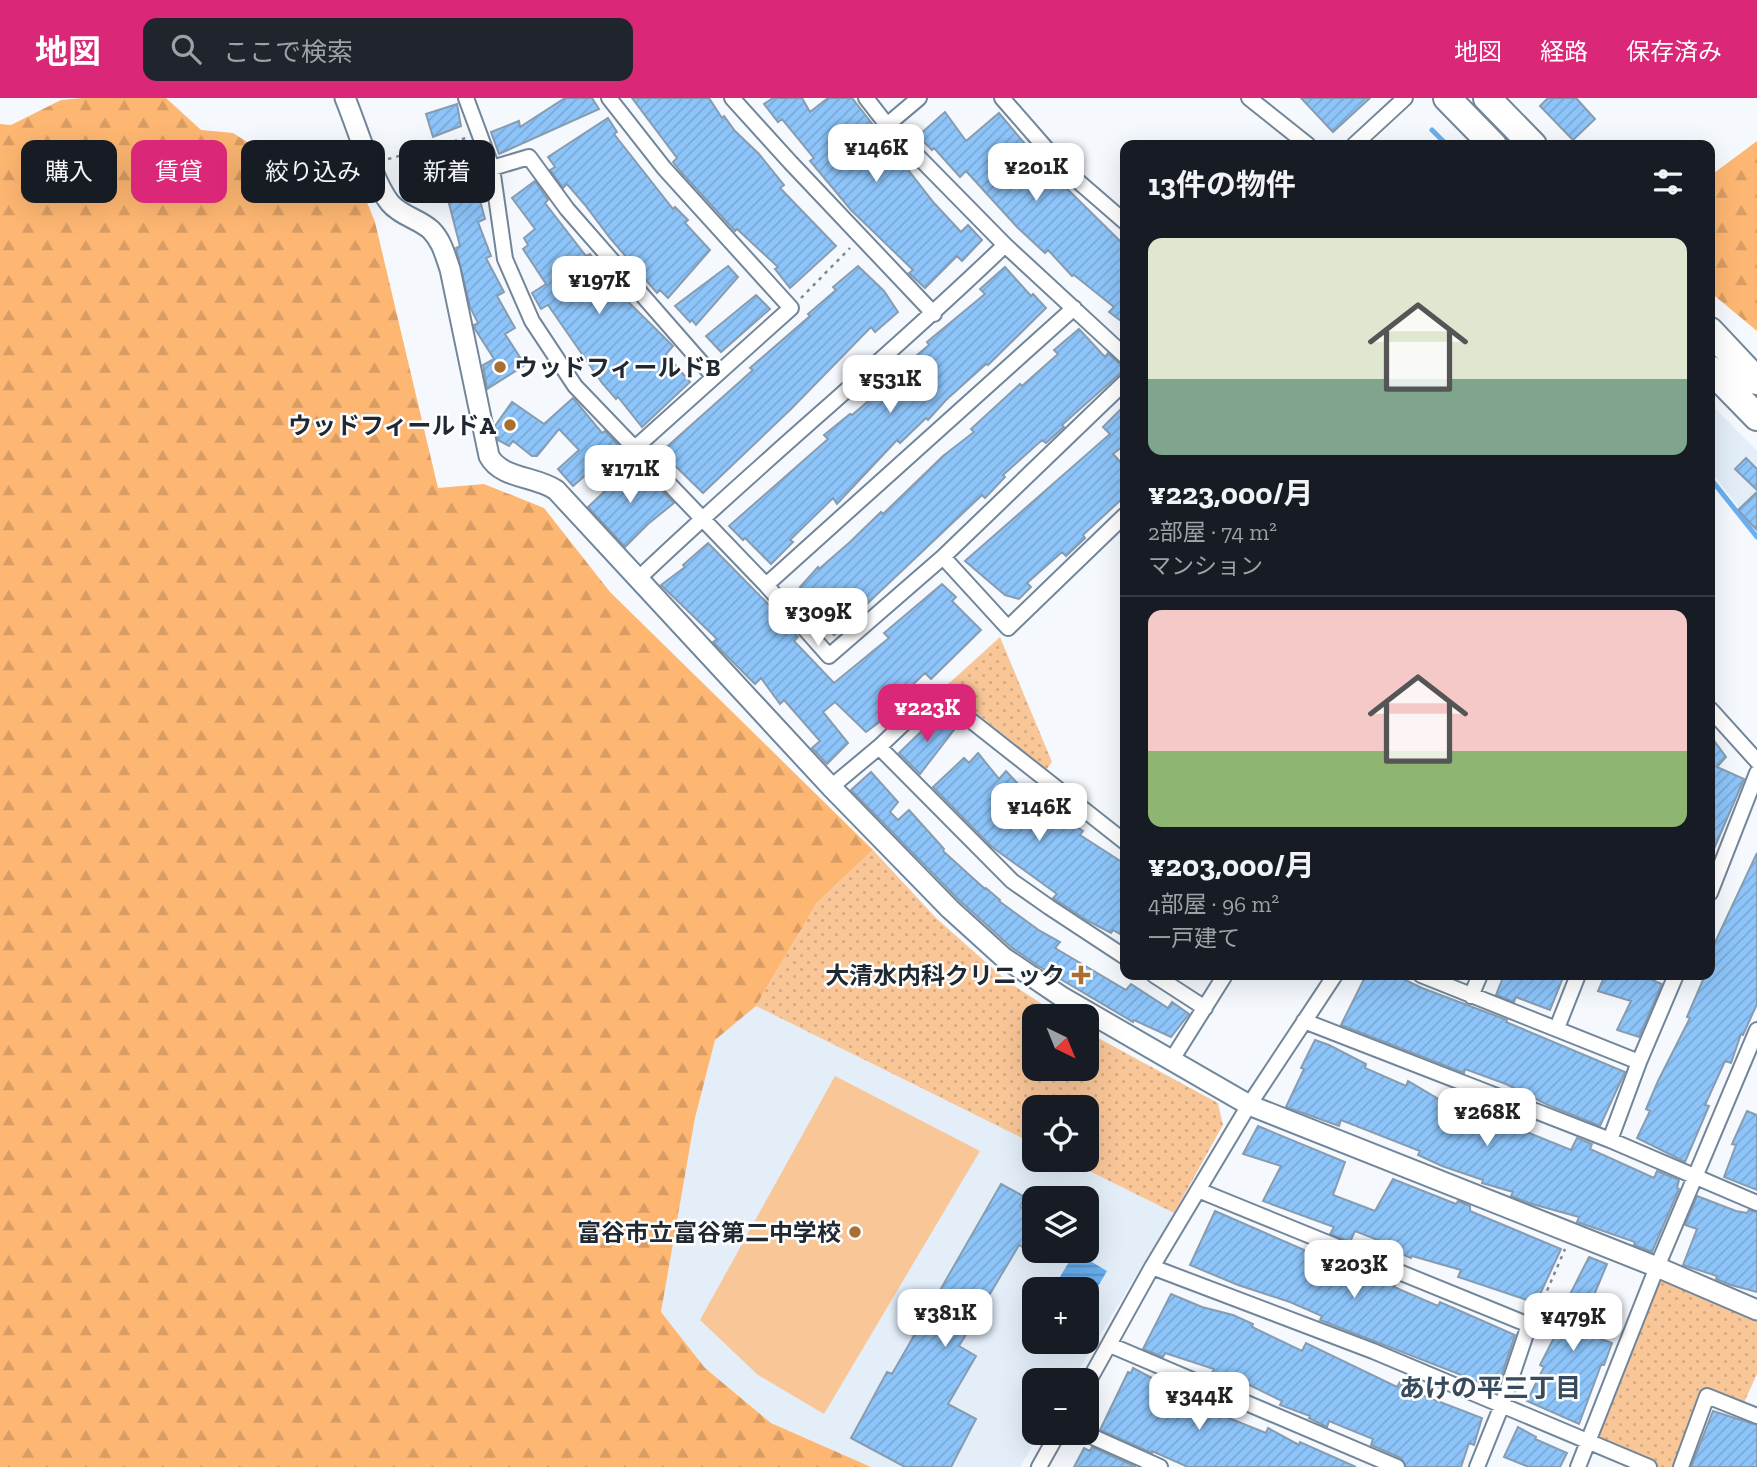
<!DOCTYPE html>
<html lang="ja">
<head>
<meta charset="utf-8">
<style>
	body { margin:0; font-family:"Zilla Slab","Noto Sans JP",serif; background:#20242c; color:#f1f3f6; height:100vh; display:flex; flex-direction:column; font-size:26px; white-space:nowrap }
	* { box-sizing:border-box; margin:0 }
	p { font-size:23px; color:#9ea1a6 }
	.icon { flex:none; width:38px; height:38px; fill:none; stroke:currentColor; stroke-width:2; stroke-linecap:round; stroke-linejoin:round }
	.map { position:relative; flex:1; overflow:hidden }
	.side { position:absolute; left:1120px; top:42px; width:595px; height:840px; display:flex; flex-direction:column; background:#171b24; border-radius:14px; box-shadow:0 7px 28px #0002 }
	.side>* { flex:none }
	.hud { position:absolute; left:21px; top:42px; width:665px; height:63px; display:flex; gap:14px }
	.needle { width:46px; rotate:137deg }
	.controls { position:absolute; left:1022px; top:906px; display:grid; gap:14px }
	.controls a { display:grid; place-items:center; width:77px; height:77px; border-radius:14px; background:#171b24; box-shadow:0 7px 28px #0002; font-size:35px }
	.price { position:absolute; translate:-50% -60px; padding:0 16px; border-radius:14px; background:#fff; color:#222; font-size:23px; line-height:46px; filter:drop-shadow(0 2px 4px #0008) }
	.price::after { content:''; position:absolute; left:50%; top:42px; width:21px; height:16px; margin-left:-10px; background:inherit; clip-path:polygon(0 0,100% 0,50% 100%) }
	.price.selected { background:#db2777; color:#fff }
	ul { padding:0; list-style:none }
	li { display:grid; align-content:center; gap:14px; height:371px; padding:0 28px }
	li+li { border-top:2px solid #363941 }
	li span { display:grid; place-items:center; height:217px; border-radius:14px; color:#555 }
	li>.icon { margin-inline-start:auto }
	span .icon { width:126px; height:126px; fill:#fffc; stroke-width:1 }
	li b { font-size:30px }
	h2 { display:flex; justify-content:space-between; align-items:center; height:84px; padding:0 28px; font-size:30px }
	.tag { padding:0 24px; border-radius:14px; background:#171b24; box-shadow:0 7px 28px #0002; font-size:24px; line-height:63px }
	.tag.selected { background:#db2777; color:#fff }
	header { display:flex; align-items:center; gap:42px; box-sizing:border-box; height:98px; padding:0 35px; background:#db2777; color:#fff }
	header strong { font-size:33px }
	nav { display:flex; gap:38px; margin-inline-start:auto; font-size:24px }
	.search { width:490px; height:63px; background:#20242c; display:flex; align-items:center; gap:18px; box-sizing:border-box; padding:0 24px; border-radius:14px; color:#9ea1a6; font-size:26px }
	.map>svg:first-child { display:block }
	.built { fill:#e3eef9; fill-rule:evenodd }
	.forest { fill:url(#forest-firs) }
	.park { fill:url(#park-dots) }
	.pitch { fill:#f9c698 }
	.water { fill:url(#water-rules) }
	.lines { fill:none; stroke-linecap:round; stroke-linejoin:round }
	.stream { stroke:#69b0f1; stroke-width:5 }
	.building { fill:url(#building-hatch); stroke:#879cb0; stroke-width:2 }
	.street-casing { stroke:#72869a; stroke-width:18 }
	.secondary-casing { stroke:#72869a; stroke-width:23 }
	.highway-casing { stroke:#72869a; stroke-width:30 }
	.path { stroke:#82888f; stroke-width:2.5; stroke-dasharray:3.5 5; stroke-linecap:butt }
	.street { stroke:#fff; stroke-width:14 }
	.secondary { stroke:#fff; stroke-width:19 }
	.highway { stroke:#fff; stroke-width:26 }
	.poi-dot { fill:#aa6e31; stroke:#fff; stroke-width:2.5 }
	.labels { text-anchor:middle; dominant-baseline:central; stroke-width:5; stroke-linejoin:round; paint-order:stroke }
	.poi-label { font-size:24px; font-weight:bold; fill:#202931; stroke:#fff; text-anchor:end }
	.neighbourhood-label { font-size:26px; font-weight:bold; fill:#384b5d; stroke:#fff }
</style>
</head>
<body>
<header>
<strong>地図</strong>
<div class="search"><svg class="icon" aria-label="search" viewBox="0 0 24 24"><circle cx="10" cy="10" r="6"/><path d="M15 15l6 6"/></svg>ここで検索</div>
<nav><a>地図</a><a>経路</a><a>保存済み</a></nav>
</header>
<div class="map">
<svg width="1757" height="1369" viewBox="0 0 1757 1369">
	<defs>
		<pattern id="forest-firs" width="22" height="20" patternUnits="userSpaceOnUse" patternTransform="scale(1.75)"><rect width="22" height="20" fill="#feb772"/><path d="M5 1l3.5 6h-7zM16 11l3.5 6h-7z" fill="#d99d63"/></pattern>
		<pattern id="park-dots" width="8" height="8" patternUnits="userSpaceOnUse" patternTransform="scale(1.75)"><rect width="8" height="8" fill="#f9c698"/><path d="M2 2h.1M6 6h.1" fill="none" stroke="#d5aa83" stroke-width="1.8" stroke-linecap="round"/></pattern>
		<pattern id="water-rules" width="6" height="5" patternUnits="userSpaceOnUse" patternTransform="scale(1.75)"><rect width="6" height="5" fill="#69b0f1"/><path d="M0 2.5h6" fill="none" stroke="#568fc4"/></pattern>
		<pattern id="building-hatch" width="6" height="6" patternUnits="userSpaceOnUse" patternTransform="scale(1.75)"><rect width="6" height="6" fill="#8dc5fa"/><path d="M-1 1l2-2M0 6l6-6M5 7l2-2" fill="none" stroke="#79a9d7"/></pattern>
	</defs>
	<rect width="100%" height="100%" fill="#f5f9fe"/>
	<!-- built -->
	<path class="built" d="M1710 305 1757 353V433L1710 372Z
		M756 908 1034 1046V1062H1067L1174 1115 1072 1283H1034V1335H1040L1020 1369H871L771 1325 705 1270 661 1214 695 1020 715 942ZM1034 1101H1087V1153H1034ZM1034 1192H1087V1244H1034Z"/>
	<!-- forest -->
	<path class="forest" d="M83 0H166L201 32 233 35 326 94 362 92 375 124 438 390 484 386 544 410 610 494 873 752 817 805 756 908 715 942 695 1020 661 1214 705 1270 771 1325 871 1369H0V26L11 27 61 2Z
		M1757 43V233L1710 194V78Z"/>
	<!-- park -->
	<path class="park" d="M1000 539 1052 664 1046 672 945 589Z
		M873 752 936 820 1007 883 1062 919H1034V971H1087V934L1218 1005 1223 1027 1174 1115 1067 1062H1087V1010H1034V1046L756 908 817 805Z
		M1657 1169 1757 1212V1276L1741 1311 1707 1298 1681 1369H1649L1588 1345Z"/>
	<!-- pitch -->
	<path class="pitch" d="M835 978 980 1053 824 1316 758 1277 700 1222Z"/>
	<!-- water -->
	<path class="water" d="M1075 1154 1107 1173 1087 1207V1192H1052Z"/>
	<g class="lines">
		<!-- stream -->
		<path class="stream" d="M1432 32 1447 47
			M1710 380 1757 439"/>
	</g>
	<!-- building -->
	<path class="building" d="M565 0H592L599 11 499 56 491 34 519 23 520 29Z
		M632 0H709L722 20 724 18 735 33 759 56 784 87 780 90 836 148 790 190 775 171 778 169 737 131 735 133 681 74 673 64 677 60Z
		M773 0H802L810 14 828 0H852L934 105 961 134 968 127 982 142 962 163 957 158 925 190 909 175 913 172 851 112 810 63 814 60 782 21 778 24 764 6Z
		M1301 0H1370L1333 34Z
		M1548 0H1576L1595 21 1573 42 1540 8Z
		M457 6 461 28 433 39 426 16Z
		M945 14 966 43 999 15 1041 65 1125 148V226L1109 214 1114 209 1074 177 1072 178 1048 152 1045 155 1017 129 966 73 960 79 934 50 932 52 918 38Z
		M608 20 617 34 614 36 673 111 675 109 688 122 685 125 710 152 668 200 660 192 657 195 610 140 585 107 567 86 563 90 550 72 555 69 548 59Z
		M472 59 475 100 479 99 485 121 478 124 491 158 486 160 504 194 497 198 515 230 505 236 525 267 487 291 483 267 494 261 475 231 474 227 478 225 470 209 456 150 460 148 445 90 437 92 434 68Z
		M535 83 548 102 545 105 586 158 590 156 601 171 598 174 673 248 666 256 690 284 642 329 618 299 616 301 602 285 548 207 541 211 532 195 546 186 523 151 528 147 524 140 535 131 512 100Z
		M728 168 738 179 696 227 692 222 690 224 675 208Z
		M858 168 884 193 898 214 875 234 871 229 791 311 703 395 661 354 753 272 750 270 810 218 808 216 836 192 833 189Z
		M1005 169 1031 198 1033 196 1046 210 988 267 986 266 946 302 928 322 926 320 900 345 897 342 837 406 833 400 790 442 793 444 771 466 745 440 743 442 729 428 828 341 824 337 850 316 852 317 893 282 891 279 929 247 927 244 985 196 980 191Z
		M756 197 770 211 721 254 706 238Z
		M1079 231 1105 259 1108 255 1125 271 1062 327 1064 329 1046 345 1042 342 1003 377 1005 379 985 400 982 397 834 537 821 522 827 516 800 489 818 469 819 471 850 444 881 414 883 416 943 358 974 334 971 331 1020 286 1022 288 1058 256 1054 252Z
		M573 300 602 335 605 333 619 348 573 388 558 371 579 352 559 331 537 358H532L513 343 509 348 498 342 495 328 512 304 544 326Z
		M1125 307V352L1122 349 1113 356 1125 369V398L1083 437 1085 440 1066 458 1062 454 1027 485 1031 489 1019 501 1005 497 965 463 1110 336 1103 329Z
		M1746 360 1757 371V392L1735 371Z
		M635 365 674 405 648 426 625 449 588 409Z
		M1757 394V432L1738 412Z
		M708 445 777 515 798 539 794 543 834 585 889 540 884 535 942 486 956 499 952 503 981 532 931 581 925 575 883 615 886 619 866 634 835 604 823 614 848 645 827 666 812 650 820 643 784 602 780 606 761 580 755 586 713 544 717 541 661 487 685 469 683 467Z
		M937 618 954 632 920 676 899 655Z
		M1710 637 1726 659 1717 669 1744 681 1710 760Z
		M978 655 999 681 1006 673 1019 687 1016 691 1064 724 1066 722 1083 733 1080 737 1125 766V839L1113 832 1111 835 1088 823 1053 800 1057 796 992 749 933 689 964 660 969 665Z
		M871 674 898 704 890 714 898 722 909 712 944 751 943 753 985 791 986 790 1000 802 999 803 1040 833 1060 844 1055 850 1126 892 1131 886 1168 910 1172 904 1189 916 1171 939 1134 922 1133 924 1040 869 1011 849 959 802 851 692Z
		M1757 755V906L1743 937 1741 936 1731 965 1725 963 1705 1007 1709 1008 1685 1064 1637 1040 1650 1013 1646 1011 1658 983 1690 920 1687 919 1705 877H1710V855Z
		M1366 877H1395L1422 890 1507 922 1506 924 1625 974 1600 1028 1548 1007 1506 986 1465 971 1464 975 1341 927Z
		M1504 877H1564L1550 912 1516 899 1514 904 1496 897Z
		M1605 877H1640L1662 886 1639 939 1617 932 1631 903 1598 893Z
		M1315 942 1329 947 1366 966 1365 970 1406 988 1408 983 1442 1003 1446 995 1463 1003 1459 1013 1502 1030 1505 1022 1526 1030 1524 1033 1571 1052 1577 1040 1592 1046 1590 1051 1654 1080 1657 1073 1679 1082 1677 1090 1679 1091 1652 1154 1634 1147 1635 1144 1577 1124 1579 1119 1532 1106 1511 1098 1513 1094 1482 1085 1483 1082 1442 1068 1418 1057 1420 1053 1341 1022 1339 1028 1286 1009 1304 971 1301 970Z
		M1747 1013 1757 1017V1092L1724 1079 1736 1047 1732 1046Z
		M1258 1028 1345 1064 1333 1097 1375 1113 1393 1081 1456 1106 1458 1103 1470 1108V1113L1561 1151 1536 1205 1458 1179 1461 1172 1412 1158 1411 1160 1394 1153 1396 1149 1355 1133 1350 1144 1330 1136 1334 1129 1263 1103 1281 1068 1243 1056Z
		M1001 1086 1025 1099 1020 1108 1034 1116V1155L1019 1147 959 1248 976 1258 948 1306 976 1321 951 1369H905L851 1340 887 1274 892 1276Z
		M1697 1098 1736 1113 1747 1115 1749 1112 1757 1114V1194L1731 1187 1716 1181 1717 1178 1683 1167 1697 1131 1685 1127Z
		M1215 1113 1311 1155 1312 1153 1321 1156 1322 1153 1343 1161 1366 1171 1364 1175 1395 1188 1394 1189 1438 1208 1440 1204 1515 1237 1497 1291 1320 1222 1322 1218 1290 1204 1238 1187 1190 1167Z
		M1589 1159 1607 1166 1579 1233 1612 1245 1604 1267H1601L1579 1326 1527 1303 1544 1269 1540 1267 1562 1224 1557 1222Z
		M1171 1196 1202 1209 1233 1217 1253 1226 1252 1229 1302 1253 1306 1245 1397 1289 1400 1284 1416 1289 1414 1294 1482 1320 1474 1347 1469 1345 1461 1369H1406L1401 1360 1371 1347 1373 1341 1329 1323 1327 1329 1309 1320 1310 1318 1280 1307 1282 1303 1233 1279 1230 1287 1210 1279 1214 1271 1165 1255 1163 1259 1143 1251Z
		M1133 1270 1154 1281 1153 1284 1212 1309 1211 1313 1266 1335 1268 1330 1299 1347 1300 1344 1356 1369H1188L1152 1353V1355L1100 1332 1128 1274 1131 1275Z
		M1713 1313 1757 1327V1369H1691Z
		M1518 1329 1536 1339 1535 1341 1567 1355 1560 1369H1529L1504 1359Z
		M1092 1349 1136 1369H1074L1084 1350 1090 1353Z"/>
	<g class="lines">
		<!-- street casing -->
		<g class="street-casing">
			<path id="street" d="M466 0 492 70 505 161 532 223 575 288 766 487 829 558 943 459 1125 284
				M609 0 664 70 791 210 635 350
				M732 0 790 64 934 216
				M866 0 887 27 1005 147 1125 258
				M1002 0 1065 72 1125 124
				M1249 0 1308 47
				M887 27 919 0
				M1354 47 1405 0
				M492 70 529 59 567 111 714 279
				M943 459 1008 530 1125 417
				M638 481C757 367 886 262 1005 147
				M766 487 1074 210
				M1710 611 1757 663
				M879 649 1012 783 1049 809 1125 859
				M831 689 879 649 936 595 1125 744
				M1710 795 1757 675
				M1154 877 1205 910
				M1421 877 1639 964 1610 1042
				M1471 898 1480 877
				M1304 923 1610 1042 1757 1105
				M1557 930 1578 877
				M1171 963 1225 877
				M1639 964 1676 877
				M1198 1092 1529 1227 1502 1307 1477 1369
				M1152 1169 1373 1253 1649 1369
				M1110 1247 1397 1369
				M1087 1286 1152 1169 1249 1007 1335 877
				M1084 1335 1160 1369
				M1039 1369 1058 1335
				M1578 1369 1657 1169 1757 932
				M1681 1369 1707 1298 1757 1318"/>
		</g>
		<!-- secondary casing -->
		<g class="secondary-casing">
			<path id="secondary" d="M345 0C356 26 374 86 390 105 401 118 419 121 431 132 442 143 445 157 450 171L489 358C501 381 536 378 556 392L831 689 950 811 1003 859 1062 899 1249 1007 1657 1169 1757 1212"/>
		</g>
		<!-- highway casing -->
		<g class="highway-casing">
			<path id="highway" d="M1447 0 1493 47
				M1487 0 1533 47
				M1710 233 1757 283
				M1710 271 1757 319"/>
		</g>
		<!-- path -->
		<path class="path" d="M388 61 466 40
			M801 200 850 150
			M1537 1216 1565 1151"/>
		<!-- street -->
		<use href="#street" class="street"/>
		<!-- secondary -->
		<use href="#secondary" class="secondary"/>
		<!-- highway -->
		<use href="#highway" class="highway"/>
	</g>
	<!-- markers -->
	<g class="poi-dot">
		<circle cx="500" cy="269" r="7"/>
		<circle cx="510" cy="327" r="7"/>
		<path d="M1077.5 866.5h7v7h7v7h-7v7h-7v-7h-7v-7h7z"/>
		<circle cx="855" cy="1134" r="7"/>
	</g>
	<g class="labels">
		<!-- poi labels -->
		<g class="poi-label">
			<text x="514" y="269" text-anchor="start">ウッドフィールドB</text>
			<text x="496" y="327">ウッドフィールドA</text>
			<text x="1065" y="877">大清水内科クリニック</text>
			<text x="841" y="1134">富谷市立富谷第二中学校</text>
		</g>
		<!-- neighbourhood labels -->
		<g class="neighbourhood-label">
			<text x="1490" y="1290">あけの平三丁目</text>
		</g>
	</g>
</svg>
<div class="controls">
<a><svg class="needle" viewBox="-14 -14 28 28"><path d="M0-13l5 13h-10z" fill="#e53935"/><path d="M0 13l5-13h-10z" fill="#9ea1a6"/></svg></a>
<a><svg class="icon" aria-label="locate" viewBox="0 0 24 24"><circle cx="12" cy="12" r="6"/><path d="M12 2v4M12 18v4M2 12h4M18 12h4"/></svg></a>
<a><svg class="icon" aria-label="layers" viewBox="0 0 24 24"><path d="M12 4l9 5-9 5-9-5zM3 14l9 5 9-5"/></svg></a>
<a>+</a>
<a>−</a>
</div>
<b class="price" style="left:876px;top:86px">¥146K</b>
<b class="price" style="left:1036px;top:105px">¥201K</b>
<b class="price" style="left:599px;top:218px">¥197K</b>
<b class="price" style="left:890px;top:317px">¥531K</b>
<b class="price" style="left:630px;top:407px">¥171K</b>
<b class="price" style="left:818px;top:550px">¥309K</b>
<b class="price selected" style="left:927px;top:646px">¥223K</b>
<b class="price" style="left:1039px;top:745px">¥146K</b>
<b class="price" style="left:1487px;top:1050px">¥268K</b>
<b class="price" style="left:1354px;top:1202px">¥203K</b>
<b class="price" style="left:945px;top:1251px">¥381K</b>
<b class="price" style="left:1573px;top:1255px">¥479K</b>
<b class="price" style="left:1199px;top:1334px">¥344K</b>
<div class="hud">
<a class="tag">購入</a>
<a class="tag selected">賃貸</a>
<a class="tag">絞り込み</a>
<a class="tag">新着</a>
</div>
<section class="side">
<h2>13件の物件<svg class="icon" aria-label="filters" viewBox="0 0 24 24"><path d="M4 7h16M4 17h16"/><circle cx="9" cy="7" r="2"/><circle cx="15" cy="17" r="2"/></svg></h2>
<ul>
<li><span style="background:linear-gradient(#dfe7d0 65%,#7fa58c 0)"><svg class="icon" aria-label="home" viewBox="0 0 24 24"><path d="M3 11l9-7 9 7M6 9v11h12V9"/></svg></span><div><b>¥223,000/月</b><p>2部屋 · 74 m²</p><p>マンション</p></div></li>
<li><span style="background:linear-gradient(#f6c9c9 65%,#8fb573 0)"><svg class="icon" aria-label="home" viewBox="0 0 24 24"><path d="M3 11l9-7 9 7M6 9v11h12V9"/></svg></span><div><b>¥203,000/月</b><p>4部屋 · 96 m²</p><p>一戸建て</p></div></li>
</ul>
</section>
</div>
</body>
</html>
